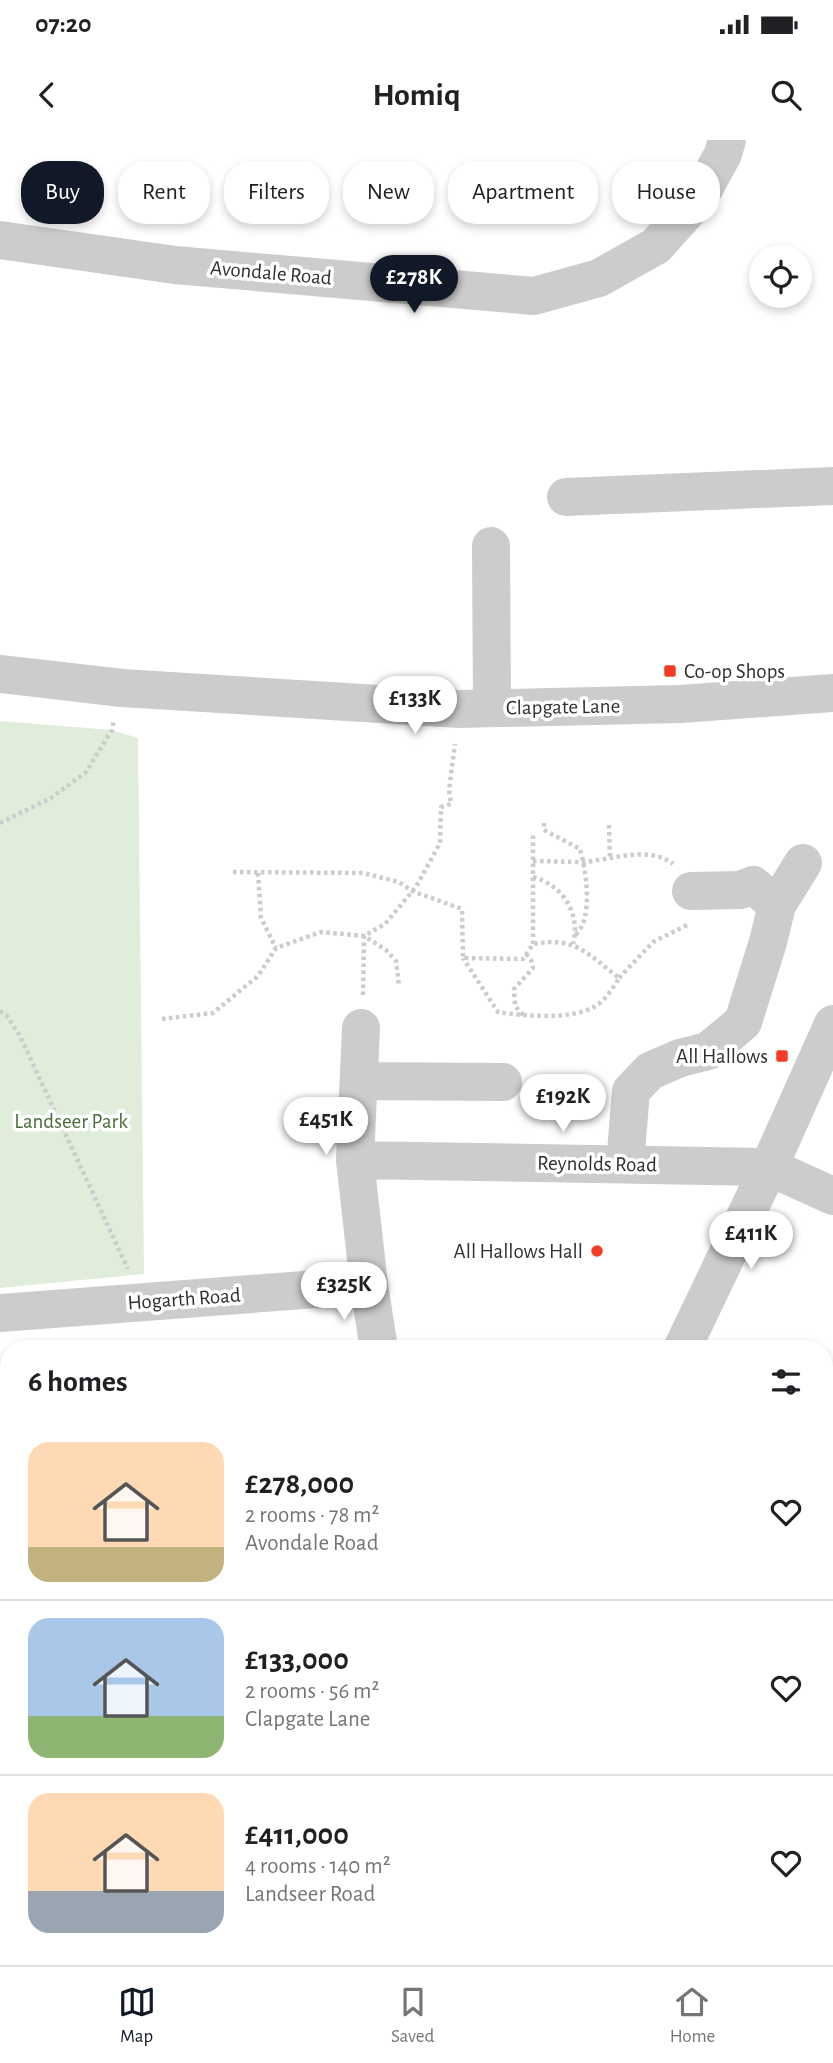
<!DOCTYPE html>
<html lang="en">
<head>
<meta charset="utf-8">
<style>
	body { margin:0; font-family:"Alegreya Sans",sans-serif; background:#f2f2f2; color:#202124; height:100vh; display:flex; flex-direction:column; font-size:26px; white-space:nowrap }
	* { box-sizing:border-box; margin:0 }
	p { font-size:23px; color:#757577 }
	.icon { flex:none; width:38px; height:38px; fill:none; stroke:currentColor; stroke-width:2; stroke-linecap:round; stroke-linejoin:round }
	.map { position:relative; flex:1; overflow:hidden }
	.side { position:absolute; left:0px; top:1200px; width:833px; height:625px; display:flex; flex-direction:column; background:#fff; border-radius:28px 28px 0 0; box-shadow:0 4px 10px #0003 }
	.side>* { flex:none }
	.banner { position:absolute; left:21px; top:21px; width:791px; height:63px; display:flex; gap:14px }
	.controls { position:absolute; left:749px; top:105px; display:grid; gap:14px }
	.controls a { display:grid; place-items:center; width:63px; height:63px; border-radius:50%; background:#fff; box-shadow:0 4px 10px #0003; font-size:35px }
	.price { position:absolute; translate:-50% -60px; padding:0 16px; border-radius:24px; background:#fff; color:#222; font-size:23px; line-height:46px; filter:drop-shadow(0 2px 4px #0008) }
	.price::after { content:''; position:absolute; left:50%; top:42px; width:21px; height:16px; margin-left:-10px; background:inherit; clip-path:polygon(0 0,100% 0,50% 100%) }
	.price.on { background:#111827; color:#fff }
	ul { padding:0; list-style:none }
	li { display:flex; align-items:center; gap:21px; height:175px; padding:0 28px }
	li+li { border-top:2px solid #e0e0e0 }
	li span { display:grid; place-items:center; flex:none; width:196px; height:140px; border-radius:21px; color:#555 }
	li>.icon { margin-inline-start:auto }
	span .icon { width:84px; height:84px; fill:#fffc; stroke-width:1 }
	li b { font-size:30px }
	h2 { display:flex; justify-content:space-between; align-items:center; height:84px; padding:0 28px; font-size:30px }
	.chip { padding:0 24px; border-radius:28px; background:#fff; box-shadow:0 4px 10px #0003; font-size:24px; line-height:63px }
	.chip.on { background:#111827; color:#fff }
	.status { display:flex; justify-content:space-between; align-items:center; height:49px; padding:0 35px; background:#fff; direction:ltr }
	.status svg { height:19px; fill:currentColor }
	header { display:flex; justify-content:space-between; align-items:center; height:91px; padding:0 28px; background:#fff; font-size:32px; font-weight:600 }
	.tab-bar { display:flex; justify-content:space-around; align-items:center; height:98px; border-top:2px solid #e0e0e0; background:#fff; font-size:19px; color:#757577 }
	.tab-bar a { display:grid; justify-items:center; gap:4px }
	.tab-bar .on { color:#111827 }
	.map>svg:first-child { display:block }
	.green { fill:#e1eddb }
	.lines { fill:none; stroke-linecap:round; stroke-linejoin:round }
	.path { stroke:#ccc; stroke-width:4.5; stroke-dasharray:3.5 3.5; stroke-linecap:butt }
	.minor { stroke:#ccc; stroke-width:38 }
	.poi-dot { fill:#f23c25; stroke:#fff; stroke-width:2.5 }
	.labels { text-anchor:middle; dominant-baseline:central; stroke-width:7; stroke-linejoin:round; paint-order:stroke }
	.street-label { font-size:21px; fill:#2f2f2f; stroke:#fff }
	.poi-label { font-size:21px; fill:#2f2f2f; stroke:#fff; text-anchor:end }
	.park-label { font-size:21px; fill:#476e39; stroke:#fff }
</style>
</head>
<body>
<div class="status"><b>07:20</b><svg viewBox="0 0 49 12"><path d="M0 12V9h3v3zM5 12V6h3v6zM10 12V3h3v9zM15 12V0h3v12zM26 1h20v11H26zM47 4h2v5h-2z"/></svg></div>
<header><svg class="icon" aria-label="back" viewBox="0 0 24 24"><path d="M15 5l-7 7 7 7"/></svg>Homiq<svg class="icon" aria-label="search" viewBox="0 0 24 24"><circle cx="10" cy="10" r="6"/><path d="M15 15l6 6"/></svg></header>
<div class="map">
<svg width="833" height="1825" viewBox="0 0 833 1825">
	<rect width="100%" height="100%" fill="#fff"/>
	<!-- green -->
	<path class="green" d="M0 581 112 590 138 598 144 1134 0 1148Z"/>
	<g class="lines">
		<!-- path -->
		<path class="path" d="M0 683 51 658 86 632 112 590 114 580
			M544 683V690L580 709C586 730 594 780 575 795
			M609 685 610 718
			M533 721C550 721 566 722 583 722 610 720 650 705 673 724
			M233 732 363 733 399 742 412 751 462 769 463 818 523 819 533 804C575 796 588 814 619 838 613 848 604 862 594 867 570 880 524 876 498 872L463 818
			M258 733 261 778 276 808
			M533 737C563 745 581 774 573 804
			M533 804V693
			M619 838 653 802 687 785
			M363 855 364 796 385 784 416 747 440 703 441 667 451 664 449 650 455 604
			M0 871 6 875 19 894 128 1129
			M523 875 515 866 514 849 533 828 531 820 526 814
			M162 879 213 873 258 836 276 808 321 792 364 796 386 810 396 821 399 846
			M824 1273 833 1277"/>
		<!-- minor -->
		<path class="minor" d="M0 100 175 125 534 156 599 138 656 106 699 58 723 14 727 0
			M566 357 833 346
			M491 406 492 568
			M0 534 122 548 460 569 680 564 833 553
			M777 765 803 723
			M361 888 355 1020 369 1145 379 1209
			M359 941 503 942
			M355 1020 769 1027 833 1056
			M625 1024 631 951 650 931 680 918 708 911 743 882 768 802 777 765 753 745 740 750 691 751
			M0 1173 369 1145
			M682 1209 769 1027 833 884
			M0 1576H9
			M585 1816 591 1825
			M386 1825 392 1816"/>
	</g>
	<!-- markers -->
	<g class="poi-dot">
		<rect x="663" y="524" width="14" height="14" rx="3.5"/>
		<rect x="775" y="909" width="14" height="14" rx="3.5"/>
		<circle cx="597" cy="1111" r="7"/>
	</g>
	<g class="labels">
		<!-- street labels -->
		<g class="street-label">
			<text transform="translate(271 133) rotate(5)">Avondale Road</text>
			<text transform="translate(563 567) rotate(-1)">Clapgate Lane</text>
			<text transform="translate(597 1024) rotate(1)">Reynolds Road</text>
			<text transform="translate(184 1159) rotate(-4)">Hogarth Road</text>
		</g>
		<!-- poi labels -->
		<g class="poi-label">
			<text x="684" y="531" text-anchor="start">Co-op Shops</text>
			<text x="768" y="916">All Hallows</text>
			<text x="583" y="1111">All Hallows Hall</text>
		</g>
		<!-- park labels -->
		<g class="park-label">
			<text x="71" y="981">Landseer Park</text>
		</g>
	</g>
</svg>
<div class="controls">
<a><svg class="icon" aria-label="locate" viewBox="0 0 24 24"><circle cx="12" cy="12" r="6"/><path d="M12 2v4M12 18v4M2 12h4M18 12h4"/></svg></a>
</div>
<b class="price on" style="left:414px;top:175px">£278K</b>
<b class="price" style="left:415px;top:596px">£133K</b>
<b class="price" style="left:563px;top:994px">£192K</b>
<b class="price" style="left:326px;top:1017px">£451K</b>
<b class="price" style="left:751px;top:1131px">£411K</b>
<b class="price" style="left:344px;top:1182px">£325K</b>
<div class="banner">
<a class="chip on">Buy</a>
<a class="chip">Rent</a>
<a class="chip">Filters</a>
<a class="chip">New</a>
<a class="chip">Apartment</a>
<a class="chip">House</a>
</div>
<section class="side">
<h2>6 homes<svg class="icon" aria-label="filters" viewBox="0 0 24 24"><path d="M4 7h16M4 17h16"/><circle cx="9" cy="7" r="2"/><circle cx="15" cy="17" r="2"/></svg></h2>
<ul>
<li><span style="background:linear-gradient(#ffd9b3 75%,#c2b280 0)"><svg class="icon" aria-label="home" viewBox="0 0 24 24"><path d="M3 11l9-7 9 7M6 9v11h12V9"/></svg></span><div><b>£278,000</b><p>2 rooms · 78 m²</p><p>Avondale Road</p></div><svg class="icon" aria-label="heart" viewBox="0 0 24 24"><path d="M12 20l-8-8c-3-5 5-10 8-4 3-6 11-1 8 4z"/></svg></li>
<li><span style="background:linear-gradient(#a9c7e8 70%,#8fb573 0)"><svg class="icon" aria-label="home" viewBox="0 0 24 24"><path d="M3 11l9-7 9 7M6 9v11h12V9"/></svg></span><div><b>£133,000</b><p>2 rooms · 56 m²</p><p>Clapgate Lane</p></div><svg class="icon" aria-label="heart" viewBox="0 0 24 24"><path d="M12 20l-8-8c-3-5 5-10 8-4 3-6 11-1 8 4z"/></svg></li>
<li><span style="background:linear-gradient(#ffd9b3 70%,#9aa5b1 0)"><svg class="icon" aria-label="home" viewBox="0 0 24 24"><path d="M3 11l9-7 9 7M6 9v11h12V9"/></svg></span><div><b>£411,000</b><p>4 rooms · 140 m²</p><p>Landseer Road</p></div><svg class="icon" aria-label="heart" viewBox="0 0 24 24"><path d="M12 20l-8-8c-3-5 5-10 8-4 3-6 11-1 8 4z"/></svg></li>
</ul>
</section>
</div>
<nav class="tab-bar">
<a class="on"><svg class="icon" aria-label="map" viewBox="0 0 24 24"><path d="M3 6l6-2 6 2 6-2v14l-6 2-6-2-6 2zM9 4v14M15 6v14"/></svg>Map</a>
<a><svg class="icon" aria-label="saved" viewBox="0 0 24 24"><path d="M7 4h10v16l-5-4-5 4z"/></svg>Saved</a>
<a><svg class="icon" aria-label="home" viewBox="0 0 24 24"><path d="M3 11l9-7 9 7M6 9v11h12V9"/></svg>Home</a>
</nav>
</body>
</html>
